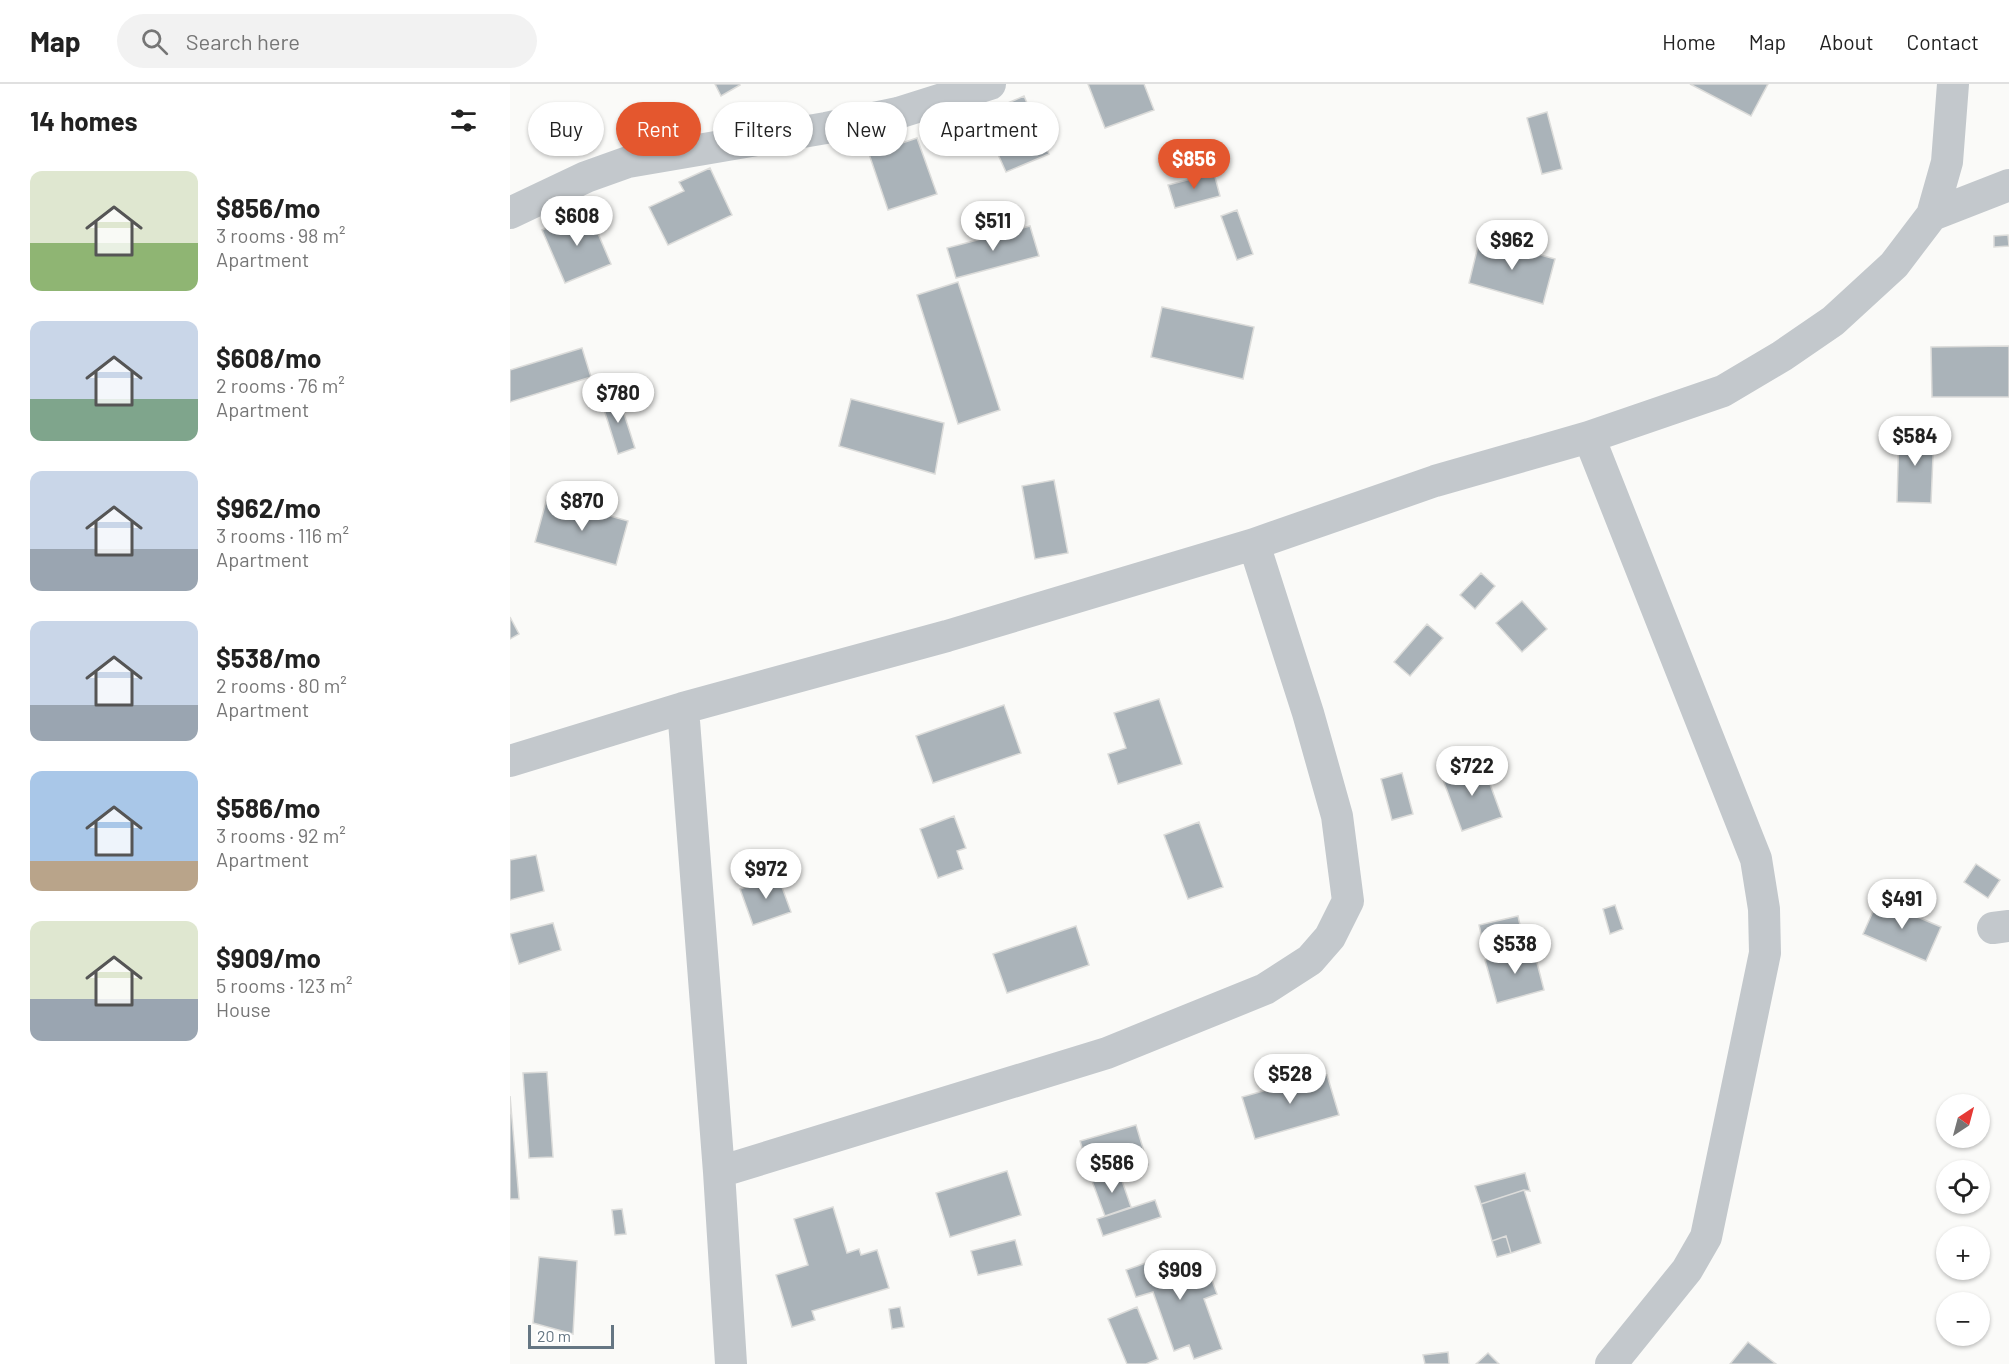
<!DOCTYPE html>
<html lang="en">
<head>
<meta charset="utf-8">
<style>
	body { margin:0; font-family:Barlow,sans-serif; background:#f2f2f2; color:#222; height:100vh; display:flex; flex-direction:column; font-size:22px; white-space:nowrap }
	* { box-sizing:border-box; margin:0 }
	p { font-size:20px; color:#767676 }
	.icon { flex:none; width:33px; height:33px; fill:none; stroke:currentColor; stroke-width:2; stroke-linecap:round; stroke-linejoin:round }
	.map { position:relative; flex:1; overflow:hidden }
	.sheet { display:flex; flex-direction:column; background:#fff; width:510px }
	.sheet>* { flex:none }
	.banner { position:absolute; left:18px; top:18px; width:570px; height:54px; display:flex; gap:12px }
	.needle { width:39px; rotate:36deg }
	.controls { position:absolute; left:1426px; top:1010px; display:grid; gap:12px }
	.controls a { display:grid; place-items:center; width:54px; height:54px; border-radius:50%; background:#fff; box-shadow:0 2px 4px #0004; font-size:30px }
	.scale { position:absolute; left:18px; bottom:15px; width:86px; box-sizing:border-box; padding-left:6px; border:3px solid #657683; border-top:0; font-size:16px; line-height:21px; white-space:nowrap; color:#657683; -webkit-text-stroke:4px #fff; paint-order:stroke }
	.price { position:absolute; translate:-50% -51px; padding:0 14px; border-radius:21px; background:#fff; color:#222; font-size:20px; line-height:39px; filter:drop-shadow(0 2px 3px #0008) }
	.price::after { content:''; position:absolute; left:50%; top:36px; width:18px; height:14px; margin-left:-9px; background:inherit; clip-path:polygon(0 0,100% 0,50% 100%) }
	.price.active { background:#e4572e; color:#fff }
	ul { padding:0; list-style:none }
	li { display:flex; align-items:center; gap:18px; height:150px; padding:0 30px }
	li span { display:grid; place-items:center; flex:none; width:168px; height:120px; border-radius:12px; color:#555 }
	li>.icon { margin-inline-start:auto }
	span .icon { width:72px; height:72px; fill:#fffc; stroke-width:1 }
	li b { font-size:26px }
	h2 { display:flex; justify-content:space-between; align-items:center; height:72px; padding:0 30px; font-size:26px }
	.pill { padding:0 21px; border-radius:27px; background:#fff; box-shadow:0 2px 4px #0004; font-size:21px; line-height:54px }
	.pill.active { background:#e4572e; color:#fff }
	header { display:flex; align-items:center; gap:36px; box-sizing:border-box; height:84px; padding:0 30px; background:#fff; border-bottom:2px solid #e0e0e0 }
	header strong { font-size:28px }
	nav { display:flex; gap:33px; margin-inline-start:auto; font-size:21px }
	.search { width:420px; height:54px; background:#f2f2f2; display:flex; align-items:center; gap:15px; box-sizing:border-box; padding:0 21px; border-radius:33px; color:#767676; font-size:22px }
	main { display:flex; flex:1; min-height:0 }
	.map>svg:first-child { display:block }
	.building { fill:#aab3b9; stroke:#dcdcda; stroke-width:1.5 }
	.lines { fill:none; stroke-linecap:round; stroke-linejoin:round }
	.minor { stroke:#c3c8cc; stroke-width:32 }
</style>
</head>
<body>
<header>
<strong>Map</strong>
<div class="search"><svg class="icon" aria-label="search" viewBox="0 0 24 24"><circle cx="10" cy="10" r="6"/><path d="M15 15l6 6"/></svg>Search here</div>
<nav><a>Home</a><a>Map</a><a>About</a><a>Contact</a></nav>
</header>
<main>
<section class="sheet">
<h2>14 homes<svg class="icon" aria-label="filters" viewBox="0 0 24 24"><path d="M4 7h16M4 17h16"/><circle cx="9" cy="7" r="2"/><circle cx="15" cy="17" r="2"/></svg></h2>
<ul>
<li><span style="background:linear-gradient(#dfe7d0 60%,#8fb573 0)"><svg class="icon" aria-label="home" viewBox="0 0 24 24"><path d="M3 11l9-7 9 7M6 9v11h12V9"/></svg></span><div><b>$856/mo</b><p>3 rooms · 98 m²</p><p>Apartment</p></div></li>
<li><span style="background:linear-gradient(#c9d6e8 65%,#7fa58c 0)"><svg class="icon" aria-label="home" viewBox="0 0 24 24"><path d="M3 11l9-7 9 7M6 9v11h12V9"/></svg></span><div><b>$608/mo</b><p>2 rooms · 76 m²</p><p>Apartment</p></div></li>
<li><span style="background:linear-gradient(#c9d6e8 65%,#9aa5b1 0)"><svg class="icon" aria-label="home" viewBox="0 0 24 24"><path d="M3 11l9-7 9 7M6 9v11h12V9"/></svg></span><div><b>$962/mo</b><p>3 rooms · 116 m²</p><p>Apartment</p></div></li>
<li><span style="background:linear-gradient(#c9d6e8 70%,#9aa5b1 0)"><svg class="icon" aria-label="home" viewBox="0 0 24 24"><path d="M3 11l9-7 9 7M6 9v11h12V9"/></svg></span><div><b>$538/mo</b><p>2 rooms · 80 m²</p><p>Apartment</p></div></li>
<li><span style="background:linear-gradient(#a9c7e8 75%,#b9a48a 0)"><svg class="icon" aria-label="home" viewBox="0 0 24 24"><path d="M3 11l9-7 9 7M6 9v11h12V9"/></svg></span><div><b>$586/mo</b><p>3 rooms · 92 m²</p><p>Apartment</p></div></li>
<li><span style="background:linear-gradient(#dfe7d0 65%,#9aa5b1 0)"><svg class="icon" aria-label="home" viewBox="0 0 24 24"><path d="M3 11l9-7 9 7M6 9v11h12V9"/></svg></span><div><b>$909/mo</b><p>5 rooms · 123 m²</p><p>House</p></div></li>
</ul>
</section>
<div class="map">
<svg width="1499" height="1280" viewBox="0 0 1499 1280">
	<rect width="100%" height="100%" fill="#fafaf8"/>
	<!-- building -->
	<path class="building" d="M205 0H229L230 1 211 12Z
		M578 0H634L644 26 595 44Z
		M1180 0H1258L1241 32Z
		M514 12 539 70 496 88 470 31Z
		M1037 28 1052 85 1032 90 1017 34Z
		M407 54 427 110 378 126 359 70Z
		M200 84 222 131 158 161 139 123 174 107 169 98Z
		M704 89 710 112 665 124 658 101Z
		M78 126 101 180 55 199 32 146Z
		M727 126 743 170 727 176 711 132Z
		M520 142 529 172 446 194 437 164Z
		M1498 151 1499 162 1484 163V152Z
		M970 154 1045 175 1033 220 959 199Z
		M448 198 490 326 448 340 407 211Z
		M652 223 744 243 733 295 641 273Z
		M1499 262V313H1422L1421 263Z
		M72 264 81 293 0 318V286Z
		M108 311 125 364 108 370 91 316Z
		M341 315 434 339 425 390 329 362Z
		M1389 347 1424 348 1421 419 1387 418Z
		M544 396 558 469 525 475 512 402Z
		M37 414 118 437 106 481 25 458Z
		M971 489 985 502 965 525 950 511Z
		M1012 517 1037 545 1012 568 986 539Z
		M0 533 9 550 0 555Z
		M917 540 933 554 900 592 884 578Z
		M649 615 672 680 608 700 598 670 616 664 604 629Z
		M494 621 511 669 423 699 406 652Z
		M972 678 992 733 952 747 932 693Z
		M892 689 903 730 882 736 871 695Z
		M444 732 456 764 447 767 453 785 428 794 410 745Z
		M689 738 713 803 678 815 654 751Z
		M26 771 34 807 0 816V776Z
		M1466 780 1490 796 1478 814 1454 798Z
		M268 792 281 828 243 841 230 805Z
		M1368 816 1431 843 1416 877 1353 850Z
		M1105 821 1113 845 1100 850 1093 825Z
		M1008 832 1015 863 976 872 969 841Z
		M43 839 51 866 9 880 0 850Z
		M566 842 579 881 497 909 483 870Z
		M1023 863 1034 906 987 919 975 876Z
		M37 988 43 1073 19 1074 13 989Z
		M783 988 786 1000 817 991 829 1031 745 1055 732 1013 764 1004 761 994Z
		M0 1012 9 1115H0Z
		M626 1041 638 1081 609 1088 582 1097 570 1057Z
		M497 1087 511 1131 440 1153 426 1109Z
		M609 1088 621 1123 595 1132 582 1097Z
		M1015 1089 1020 1107 1014 1106 971 1120 965 1102Z
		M1014 1106 1031 1159 1001 1169 996 1152 982 1157 971 1120Z
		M645 1116 651 1133 593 1152 587 1135Z
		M323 1123 337 1169 349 1165 351 1171 367 1166 379 1204 302 1227 305 1236 282 1243 266 1191 298 1181 284 1135Z
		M112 1125 116 1150 105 1151 102 1126Z
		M996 1152 1001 1169 987 1173 982 1157Z
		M505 1156 512 1181 468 1191 461 1167Z
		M669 1167 675 1184 695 1177 707 1210 694 1215 712 1265 684 1275 679 1261 664 1267 643 1208 626 1213 616 1186Z
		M29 1173 67 1177 63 1250 23 1239Z
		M390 1223 394 1243 382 1245 379 1225Z
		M627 1223 648 1275 636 1280H617L598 1235Z
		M1238 1258 1266 1280H1220Z
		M938 1268 939 1280H915L913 1271Z
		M978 1269 989 1280H966Z"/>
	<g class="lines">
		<!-- minor -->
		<path class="minor" d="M0 129 76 93 118 78 316 44 388 29 480 0
			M1422 131 1499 101
			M1079 353 1246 775 1254 825 1255 869 1196 1153 1177 1186 1101 1280
			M173 624 209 1088 221 1280
			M0 677 173 624 437 552 744 460 925 397 1079 353 1213 307 1272 272 1323 237 1384 181 1422 131 1437 78 1443 0
			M1483 844 1499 842
			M209 1088 597 969 755 905 800 876 820 853 838 817 827 732 798 629 744 460"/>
	</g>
</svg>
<div class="controls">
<a><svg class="needle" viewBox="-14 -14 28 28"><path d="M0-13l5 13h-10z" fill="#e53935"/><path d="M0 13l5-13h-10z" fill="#767676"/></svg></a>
<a><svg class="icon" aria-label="locate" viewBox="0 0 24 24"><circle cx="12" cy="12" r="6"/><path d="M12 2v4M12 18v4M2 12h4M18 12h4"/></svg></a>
<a>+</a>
<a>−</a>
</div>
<div class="scale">20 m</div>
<b class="price active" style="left:684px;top:106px">$856</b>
<b class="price" style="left:67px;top:163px">$608</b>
<b class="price" style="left:483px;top:168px">$511</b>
<b class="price" style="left:1002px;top:187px">$962</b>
<b class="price" style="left:108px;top:340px">$780</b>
<b class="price" style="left:1405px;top:383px">$584</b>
<b class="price" style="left:72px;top:448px">$870</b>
<b class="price" style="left:962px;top:713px">$722</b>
<b class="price" style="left:256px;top:816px">$972</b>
<b class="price" style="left:1392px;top:846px">$491</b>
<b class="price" style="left:1005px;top:891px">$538</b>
<b class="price" style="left:780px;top:1021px">$528</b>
<b class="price" style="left:602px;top:1110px">$586</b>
<b class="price" style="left:670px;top:1217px">$909</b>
<div class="banner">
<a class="pill">Buy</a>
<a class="pill active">Rent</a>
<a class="pill">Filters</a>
<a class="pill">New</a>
<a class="pill">Apartment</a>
</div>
</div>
</main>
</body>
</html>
